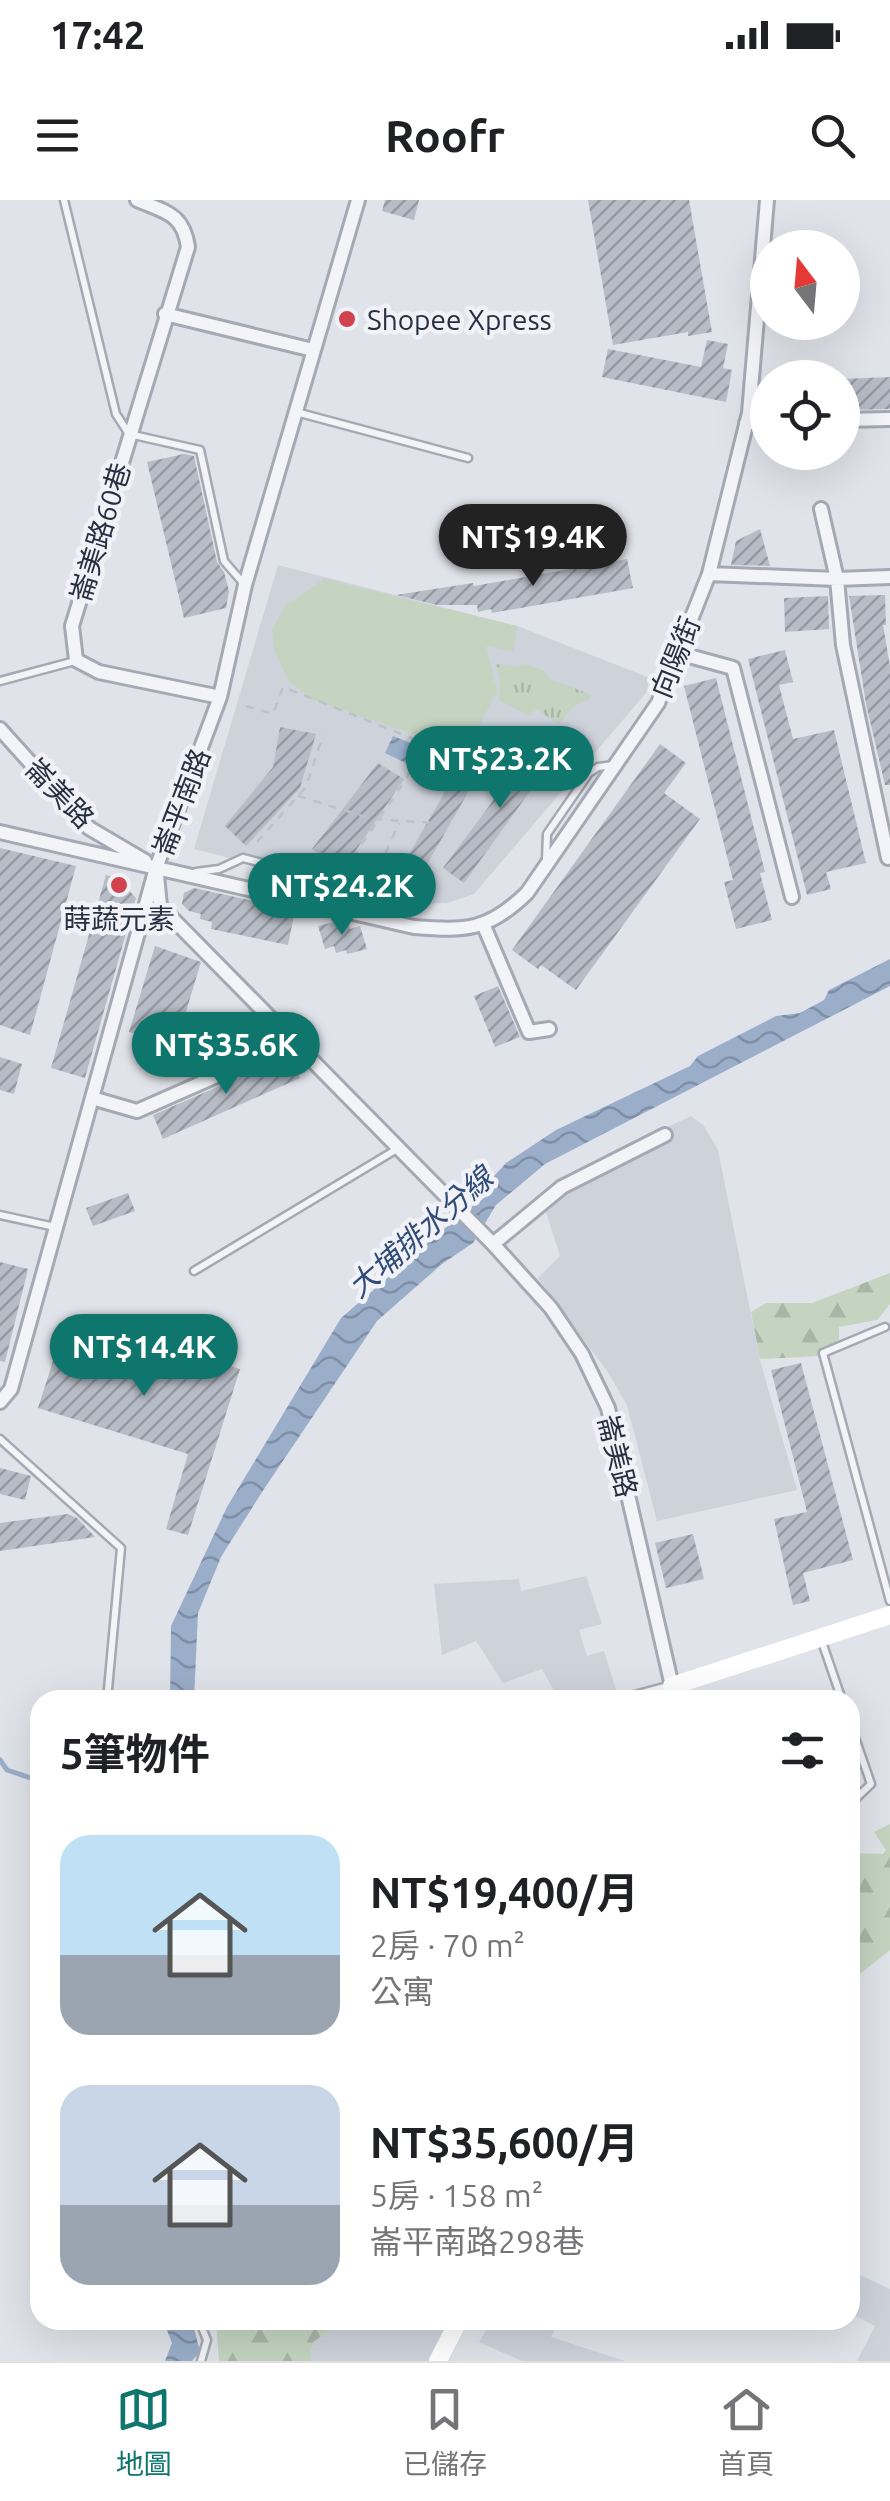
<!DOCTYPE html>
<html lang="zh-TW">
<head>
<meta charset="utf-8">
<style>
	body { margin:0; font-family:Ubuntu,"Noto Sans TC",sans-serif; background:#f6f6f6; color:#202124; height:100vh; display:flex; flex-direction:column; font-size:38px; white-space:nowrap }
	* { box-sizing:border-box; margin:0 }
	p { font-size:32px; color:#757577 }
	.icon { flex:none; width:55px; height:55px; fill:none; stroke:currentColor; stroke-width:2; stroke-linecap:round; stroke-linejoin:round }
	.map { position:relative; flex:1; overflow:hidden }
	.side { position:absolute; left:30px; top:1490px; width:830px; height:640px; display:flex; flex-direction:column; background:#fff; border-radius:30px; box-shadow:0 10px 40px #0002 }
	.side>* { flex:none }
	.needle { width:65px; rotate:344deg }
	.controls { position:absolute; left:750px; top:30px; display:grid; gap:20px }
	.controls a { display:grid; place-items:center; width:110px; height:110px; border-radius:50%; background:#fff; box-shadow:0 10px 40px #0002; font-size:50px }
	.price { position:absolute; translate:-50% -85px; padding:0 22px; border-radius:35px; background:#0f766e; color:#fff; font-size:32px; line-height:65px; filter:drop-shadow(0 2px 5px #0008) }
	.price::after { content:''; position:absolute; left:50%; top:60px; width:30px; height:22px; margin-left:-15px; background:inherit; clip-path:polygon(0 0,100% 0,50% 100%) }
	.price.selected { background:#222; color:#fff }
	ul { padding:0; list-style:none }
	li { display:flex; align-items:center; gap:30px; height:250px; padding:0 30px }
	li span { display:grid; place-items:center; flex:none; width:280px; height:200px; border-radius:30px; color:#555 }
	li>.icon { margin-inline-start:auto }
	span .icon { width:120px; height:120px; fill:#fffc; stroke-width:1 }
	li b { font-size:42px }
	h2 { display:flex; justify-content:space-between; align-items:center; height:120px; padding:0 30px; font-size:42px }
	.status { display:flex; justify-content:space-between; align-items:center; height:70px; padding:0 50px; background:#fff; direction:ltr }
	.status svg { height:28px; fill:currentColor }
	header { display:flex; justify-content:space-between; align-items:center; height:130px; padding:0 30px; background:#fff; font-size:45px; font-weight:700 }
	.menu { display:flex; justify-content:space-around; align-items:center; height:140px; border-top:2px solid #e0e0e0; background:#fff; font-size:28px; color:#757577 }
	.menu a { display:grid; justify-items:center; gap:5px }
	.menu .selected { color:#0f766e }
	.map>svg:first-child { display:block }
	.built { fill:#ced2db }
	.grass { fill:url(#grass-tufts) }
	.forest { fill:url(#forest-firs) }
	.pitch { fill:#c4d4c1 }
	.water { fill:url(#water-waves) }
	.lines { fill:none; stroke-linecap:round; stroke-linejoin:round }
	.stream { stroke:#9aaeca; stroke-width:5 }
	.building { fill:url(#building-hatch) }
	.lane-casing { stroke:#a5a9b3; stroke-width:11 }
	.street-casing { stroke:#a5a9b3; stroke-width:18 }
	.path { stroke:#bec1c8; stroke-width:2.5; stroke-dasharray:8 8; stroke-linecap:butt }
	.lane { stroke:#f3f4f8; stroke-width:6 }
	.street { stroke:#f3f4f8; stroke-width:12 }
	.secondary { stroke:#fff; stroke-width:18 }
	.poi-dot { fill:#d1434c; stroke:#f0f2f7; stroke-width:4 }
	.labels { text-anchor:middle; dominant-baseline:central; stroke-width:9; stroke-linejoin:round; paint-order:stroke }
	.poi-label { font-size:28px; fill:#282f41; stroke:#f0f2f7; text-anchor:start }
	.street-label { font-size:28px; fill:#282f41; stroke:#f0f2f7 }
	.water-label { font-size:30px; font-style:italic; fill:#314b76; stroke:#f0f2f7 }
</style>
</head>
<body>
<div class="status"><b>17:42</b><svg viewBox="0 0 49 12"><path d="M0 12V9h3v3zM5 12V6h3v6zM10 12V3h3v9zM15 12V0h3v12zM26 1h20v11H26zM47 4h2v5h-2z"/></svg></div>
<header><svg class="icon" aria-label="menu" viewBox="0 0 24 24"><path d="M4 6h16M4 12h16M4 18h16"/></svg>Roofr<svg class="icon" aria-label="search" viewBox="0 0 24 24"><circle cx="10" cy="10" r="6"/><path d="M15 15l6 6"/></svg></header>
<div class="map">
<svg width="890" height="2161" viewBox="0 0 890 2161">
	<defs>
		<pattern id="grass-tufts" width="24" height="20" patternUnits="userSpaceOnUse" patternTransform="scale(2.5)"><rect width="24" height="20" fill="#c4d4c1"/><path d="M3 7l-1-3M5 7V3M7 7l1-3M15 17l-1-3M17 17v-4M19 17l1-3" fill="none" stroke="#a8b6a7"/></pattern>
		<pattern id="forest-firs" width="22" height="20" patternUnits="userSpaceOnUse" patternTransform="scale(2.5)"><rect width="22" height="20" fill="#c4d4c1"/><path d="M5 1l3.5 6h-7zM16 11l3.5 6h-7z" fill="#a8b6a7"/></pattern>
		<pattern id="water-waves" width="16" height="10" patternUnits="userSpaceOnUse" patternTransform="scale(2.5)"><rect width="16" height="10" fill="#9aaeca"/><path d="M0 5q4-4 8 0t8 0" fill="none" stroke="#7e8ea6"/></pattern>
		<pattern id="building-hatch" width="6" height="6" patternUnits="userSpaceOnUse" patternTransform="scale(2.5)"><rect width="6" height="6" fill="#b7bcc6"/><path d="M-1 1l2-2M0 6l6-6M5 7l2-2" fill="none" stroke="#9599a2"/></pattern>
	</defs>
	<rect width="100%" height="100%" fill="#e0e3e9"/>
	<!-- built -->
	<path class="built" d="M278 365 520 427 650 478 646 493 474 694 447 703 414 704 194 649Z
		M691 916 704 926 718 950 760 1160 797 1290 657 1321 627 1205 607 1171 538 1078 560 1056 543 1003 614 952Z
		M586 1376 602 1424 579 1430 587 1456 604 1451 619 1499 677 1486 680 1500H559L542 1469 503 1483 476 1441 442 1455 434 1384 519 1379 521 1391Z
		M851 2071 890 2089V2161H857L875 2126 850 2113Z
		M337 2120H469L449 2161H310L313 2142 334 2128Z
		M492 2120H560L551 2137 625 2161H522L479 2142Z"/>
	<!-- grass -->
	<path class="grass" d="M496 464 515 467 525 464 543 470 550 479 592 495 589 500 574 506 559 524 536 509 529 516 499 500 500 481Z"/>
	<!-- forest -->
	<path class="forest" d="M890 1073V1104L877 1120 839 1127V1147L822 1156 760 1159 751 1112 766 1103H812Z
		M890 1624V1750L850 1782V1653L883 1654 886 1650 874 1632Z
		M216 2120H337L334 2128 313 2142 310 2161H219Z"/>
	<!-- pitch -->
	<path class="pitch" d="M324 379 517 426 513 451 486 446 497 491 479 526 463 534 427 539 312 499 289 481 275 452 272 430 285 406Z"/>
	<!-- water -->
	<path class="water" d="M393 536 416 545 408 564 385 553Z
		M890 759V786L545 964 496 1005 473 1043 442 1064 377 1121 264 1289 221 1357 198 1413 194 1500H170L171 1426 227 1307 341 1118 450 1024 506 963 556 930 690 866 698 856 776 816 800 813 824 800 829 790Z
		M163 2120H192L200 2152 192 2161H165L172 2143Z"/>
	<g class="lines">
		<!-- stream -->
		<path class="stream" d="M0 1560 7 1570 40 1581"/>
	</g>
	<!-- building -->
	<path class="building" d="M385 0H419L414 20 382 11Z
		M588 0H689L712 132 688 136V132L613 145Z
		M707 140 728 144 723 168 732 170 726 202 602 177 608 149 701 167Z
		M890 177V209L842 210V179Z
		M184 254 194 256 217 362 224 372 229 391 226 408 184 418 147 262Z
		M760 329 770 366 731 365 736 341Z
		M627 359 633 388 492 413 491 409 478 412 477 405H437L396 395 473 383 474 386Z
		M885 395 886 425H883L890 466V585H885L866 504 849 396Z
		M828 396 829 429 785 432 784 398Z
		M785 450 793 482 779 485 793 539 834 530 866 663 826 672 831 689 807 695 748 459Z
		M716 478 765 672 760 673 772 720 736 729 724 682 733 680 684 486Z
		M280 527 316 534 300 588 246 646 225 626 273 567Z
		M477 536 495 545 417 682 400 670Z
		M539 539 559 551 464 683 443 668Z
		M660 544 686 563 664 593 700 619 576 790 541 765 538 769 512 750Z
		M378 563 404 579 342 671 312 649Z
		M0 648 76 666 30 835 0 825Z
		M106 675 117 678 136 698 85 878 51 868Z
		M194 688 295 710 288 745 211 729 212 722 200 719 201 714 189 711 182 704 184 693Z
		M338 721 339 725 348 722 350 729 360 726 367 749 347 754 346 750 336 753 334 746 325 749 318 726Z
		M155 746 201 762 176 845 129 832Z
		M498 786 520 837 495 847 474 796Z
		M290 855 300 878 163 939 153 915Z
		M0 857 22 864 14 894 0 890Z
		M128 993 135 1011 93 1026 86 1008Z
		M0 1062 28 1069 5 1162 0 1161Z
		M67 1117 240 1169 188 1335 166 1329 188 1254 38 1208Z
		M801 1163 853 1360 803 1373 810 1401 793 1405 774 1319 807 1312 771 1170Z
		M0 1268 31 1276 25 1300 0 1294Z
		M68 1314 77 1318 95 1337 0 1351V1323Z
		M693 1334 704 1379 666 1388 655 1343Z"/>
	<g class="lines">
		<!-- lane casing -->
		<g class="lane-casing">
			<path id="lane" d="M64 0 116 214 129 234 200 250 224 361 244 384
				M296 212 468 258
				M0 481 75 461
				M546 660 547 634 589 573 598 567 614 565
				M196 672 219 669 243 658 289 670 314 701
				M0 1015 55 1027
				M194 1071 397 949
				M885 1127 823 1153 890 1401
				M0 1239 121 1348 107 1500
				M821 1439 842 1500
				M616 1500 668 1486
				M850 1523 871 1584 850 1604
				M199 2120 207 2140 201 2161"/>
		</g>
		<!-- street casing -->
		<g class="street-casing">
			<path id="street" d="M137 0C165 12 183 13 188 47L72 426 76 460 99 472 220 497
				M165 114 313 150
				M842 220 890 219
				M746 223H768
				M821 309 837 379 843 445 888 658
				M709 374 837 379 890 377
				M678 453 733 468 792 697
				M0 529 89 628 145 661
				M0 632 414 727C466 731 488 731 527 693L658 503 709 374 749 213 767 0
				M157 675 160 706 493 1044 551 1108 582 1154 608 1208 672 1486
				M484 726 529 832 549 829
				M92 898 137 911 294 842
				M493 1044 562 987 665 935
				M0 1202 11 1189 156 668 220 497 245 385 358 0"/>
		</g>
		<!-- path -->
		<path class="path" d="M246 506 273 514 283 487 424 543 406 579 349 663
			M298 596 372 619 434 623
			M257 642 306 587 323 535
			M366 697 399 623"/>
		<!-- lane -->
		<use href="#lane" class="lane"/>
		<!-- street -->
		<use href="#street" class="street"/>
		<!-- secondary -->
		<path class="secondary" d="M675 1500 672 1486 890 1415
			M438 2161 459 2120"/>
	</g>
	<!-- markers -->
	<g class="poi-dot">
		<circle cx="347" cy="119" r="10"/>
		<circle cx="119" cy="685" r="10"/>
	</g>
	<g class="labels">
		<!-- poi labels -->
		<g class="poi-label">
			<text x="367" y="119">Shopee Xpress</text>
			<text x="119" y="718" text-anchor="middle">蒔蔬元素</text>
		</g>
		<!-- street labels -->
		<g class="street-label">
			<text transform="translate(100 332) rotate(-73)">崙美路60巷</text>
			<text transform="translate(675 457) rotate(-68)">向陽街</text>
			<text transform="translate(60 593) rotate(46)">崙美路</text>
			<text transform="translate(181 602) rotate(-69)">崙平南路</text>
			<text transform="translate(618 1256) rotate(76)">崙美路</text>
		</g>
		<!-- water labels -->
		<g class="water-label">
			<text transform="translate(420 1032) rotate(-41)">大埔排水分線</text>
		</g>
	</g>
</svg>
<div class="controls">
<a><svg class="needle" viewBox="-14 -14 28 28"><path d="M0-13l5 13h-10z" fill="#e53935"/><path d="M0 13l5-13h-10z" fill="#757577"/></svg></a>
<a><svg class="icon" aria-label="locate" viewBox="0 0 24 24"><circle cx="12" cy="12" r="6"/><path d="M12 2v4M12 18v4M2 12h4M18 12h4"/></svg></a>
</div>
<b class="price selected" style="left:533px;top:389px">NT$19.4K</b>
<b class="price" style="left:500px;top:611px">NT$23.2K</b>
<b class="price" style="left:342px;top:738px">NT$24.2K</b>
<b class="price" style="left:226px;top:897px">NT$35.6K</b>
<b class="price" style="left:144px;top:1199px">NT$14.4K</b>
<section class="side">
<h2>5筆物件<svg class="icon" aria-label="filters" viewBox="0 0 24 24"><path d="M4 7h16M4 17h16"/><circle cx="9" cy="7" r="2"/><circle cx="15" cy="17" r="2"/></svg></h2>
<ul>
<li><span style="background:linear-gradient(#bfe0f5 60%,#9aa5b1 0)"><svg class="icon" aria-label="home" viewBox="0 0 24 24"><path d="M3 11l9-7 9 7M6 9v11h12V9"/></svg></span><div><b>NT$19,400/月</b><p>2房 · 70 m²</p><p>公寓</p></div></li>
<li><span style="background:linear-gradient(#c9d6e8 60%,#9aa5b1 0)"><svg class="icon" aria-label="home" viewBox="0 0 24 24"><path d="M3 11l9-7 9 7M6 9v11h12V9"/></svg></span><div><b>NT$35,600/月</b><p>5房 · 158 m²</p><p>崙平南路298巷</p></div></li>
</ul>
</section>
</div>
<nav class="menu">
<a class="selected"><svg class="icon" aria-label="map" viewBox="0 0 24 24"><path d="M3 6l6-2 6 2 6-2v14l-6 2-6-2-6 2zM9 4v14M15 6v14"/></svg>地圖</a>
<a><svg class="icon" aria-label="saved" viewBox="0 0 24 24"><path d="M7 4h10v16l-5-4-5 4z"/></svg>已儲存</a>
<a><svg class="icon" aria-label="home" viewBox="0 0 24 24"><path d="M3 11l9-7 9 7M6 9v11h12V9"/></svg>首頁</a>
</nav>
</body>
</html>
